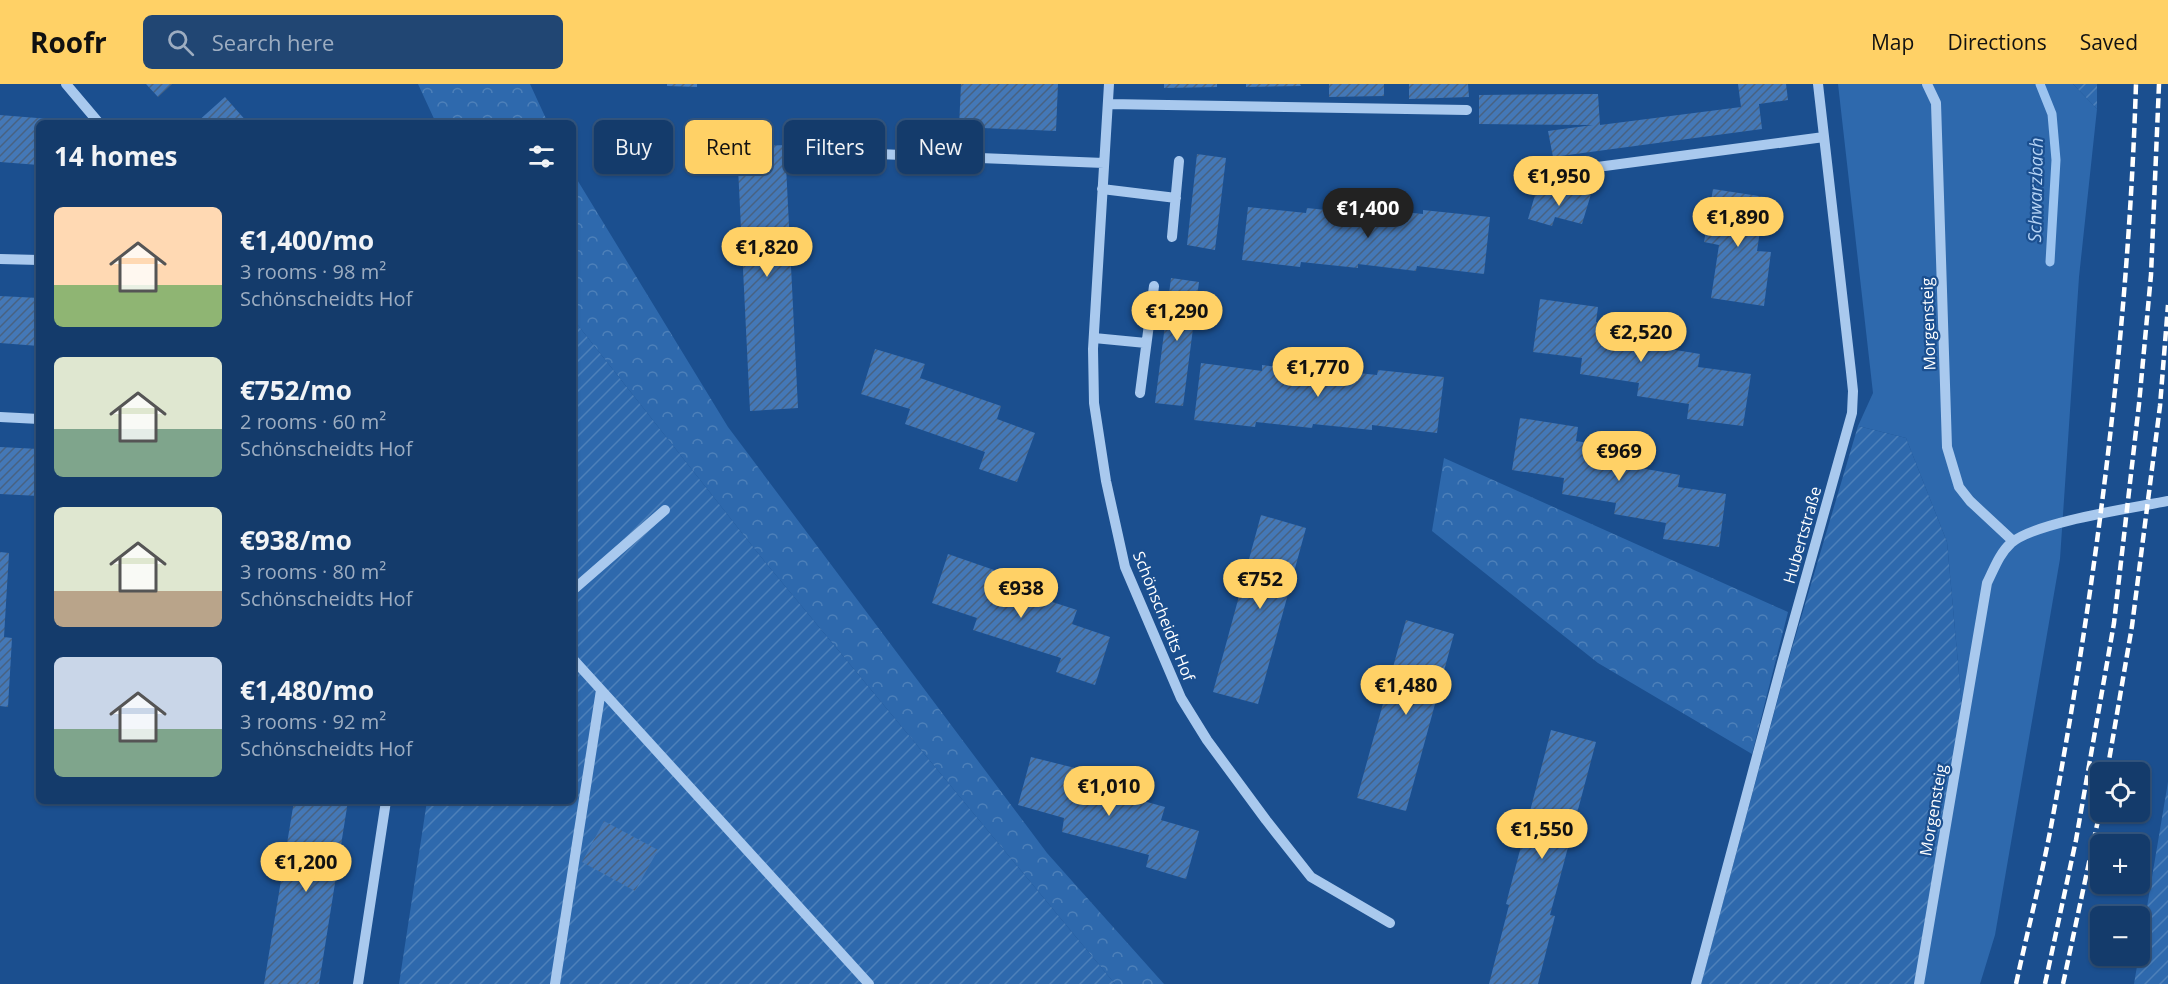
<!DOCTYPE html>
<html lang="en">
<head>
<meta charset="utf-8">
<style>
	body { margin:0; font-family:"Open Sans",sans-serif; background:#214673; color:#f1f3f6; height:100vh; display:flex; flex-direction:column; font-size:22px; white-space:nowrap }
	* { box-sizing:border-box; margin:0 }
	p { font-size:20px; color:#9dadc1 }
	.icon { flex:none; width:33px; height:33px; fill:none; stroke:currentColor; stroke-width:2; stroke-linecap:round; stroke-linejoin:round }
	.map { position:relative; flex:1; overflow:hidden }
	.sheet { position:absolute; left:36px; top:36px; width:540px; height:684px; display:flex; flex-direction:column; background:#143b6b; border-radius:9px; box-shadow:0 2px 4px #0004,0 0 0 2px #33557e }
	.sheet>* { flex:none }
	.top-card { position:absolute; left:594px; top:36px; width:570px; height:54px; display:flex; gap:12px }
	.buttons { position:absolute; left:2090px; top:678px; display:grid; gap:12px }
	.buttons a { display:grid; place-items:center; width:60px; height:60px; border-radius:9px; background:#143b6b; box-shadow:0 2px 4px #0004,0 0 0 2px #33557e; font-size:30px }
	.price { position:absolute; translate:-50% -51px; padding:0 14px; border-radius:21px; background:#ffd166; color:#111; font-size:20px; line-height:39px; filter:drop-shadow(0 2px 3px #0008) }
	.price::after { content:''; position:absolute; left:50%; top:36px; width:18px; height:14px; margin-left:-9px; background:inherit; clip-path:polygon(0 0,100% 0,50% 100%) }
	.price.current { background:#222; color:#fff }
	ul { padding:0; list-style:none }
	li { display:flex; align-items:center; gap:18px; height:150px; padding:0 18px }
	li span { display:grid; place-items:center; flex:none; width:168px; height:120px; border-radius:9px; color:#555 }
	li>.icon { margin-inline-start:auto }
	span .icon { width:72px; height:72px; fill:#fffc; stroke-width:1 }
	li b { font-size:26px }
	h2 { display:flex; justify-content:space-between; align-items:center; height:72px; padding:0 18px; font-size:26px }
	.chip { padding:0 21px; border-radius:9px; background:#143b6b; box-shadow:0 2px 4px #0004,0 0 0 2px #33557e; font-size:21px; line-height:54px }
	.chip.current { background:#ffd166; color:#111 }
	header { display:flex; align-items:center; gap:36px; box-sizing:border-box; height:84px; padding:0 30px; background:#ffd166; color:#111 }
	header strong { font-size:28px }
	nav { display:flex; gap:33px; margin-inline-start:auto; font-size:21px }
	.search { width:420px; height:54px; background:#214673; display:flex; align-items:center; gap:15px; box-sizing:border-box; padding:0 21px; border-radius:9px; color:#9dadc1; font-size:22px }
	.map>svg:first-child { display:block }
	.grass { fill:#2e69ad }
	.forest { fill:url(#forest-crowns) }
	.garden { fill:url(#garden-furrows) }
	.lines { fill:none; stroke-linecap:round; stroke-linejoin:round }
	.stream { stroke:#9cc4f0; stroke-width:9 }
	.building { fill:url(#building-hatch) }
	.minor { stroke:#a9c9ee; stroke-width:10 }
	.rail { stroke:#fff; stroke-width:4.5; stroke-dasharray:10 4.5; stroke-linecap:butt }
	.labels { text-anchor:middle; dominant-baseline:central; stroke-width:4.5; stroke-linejoin:round; paint-order:stroke }
	.street-label { font-size:16px; fill:#fff; stroke:#1b4f8f }
	.water-label { font-size:18px; font-style:italic; fill:#b5d3f5; stroke:#1b4f8f }
</style>
</head>
<body>
<header>
<strong>Roofr</strong>
<div class="search"><svg class="icon" aria-label="search" viewBox="0 0 24 24"><circle cx="10" cy="10" r="6"/><path d="M15 15l6 6"/></svg>Search here</div>
<nav><a>Map</a><a>Directions</a><a>Saved</a></nav>
</header>
<div class="map">
<svg width="2168" height="900" viewBox="0 0 2168 900">
	<defs>
		<pattern id="forest-crowns" width="20" height="18" patternUnits="userSpaceOnUse" patternTransform="scale(1.5)"><rect width="20" height="18" fill="#2e69ad"/><path d="M2 6a3 3 0 1 1 6 0M12 15a3 3 0 1 1 6 0" fill="none" stroke="#4d80b9"/></pattern>
		<pattern id="garden-furrows" width="10" height="10" patternUnits="userSpaceOnUse" patternTransform="scale(1.5)"><rect width="10" height="10" fill="#2e69ad"/><path d="M-1 1l2-2M0 10L10 0M9 11l2-2" fill="none" stroke="#4d80b9"/></pattern>
		<pattern id="building-hatch" width="6" height="6" patternUnits="userSpaceOnUse" patternTransform="scale(1.5)"><rect width="6" height="6" fill="#4478b7"/><path d="M-1 1l2-2M0 6l6-6M5 7l2-2" fill="none" stroke="#486282"/></pattern>
	</defs>
	<rect width="100%" height="100%" fill="#1b4f8f"/>
	<!-- grass -->
	<path class="grass" d="M1838 0H2073L2097 25 2079 193 2060 475 1995 851 1980 900H1921L1962 623 1947 458 1906 354 1858 342 1873 309Z"/>
	<!-- forest -->
	<path class="forest" d="M418 0H530L548 39H436Z
		M573 89 728 343 1047 769 1164 900H1115L761 473 573 235Z
		M1444 374 1788 528 1752 670 1598 579 1432 447Z"/>
	<!-- garden -->
	<path class="garden" d="M2073 0H2097V25Z
		M573 235 761 473 1115 900H399L427 717H573Z
		M1858 342 1906 354 1947 458 1962 623 1917 900H1701L1787 581Z
		M2168 698V900H2134Z"/>
	<g class="lines">
		<!-- stream -->
		<path class="stream" d="M2040 0 2052 30 2056 76 2050 178"/>
	</g>
	<!-- building -->
	<path class="building" d="M146 0H172L158 13Z
		M667 0H697V3L667 2Z
		M961 0H1058L1056 47 959 43Z
		M1164 0H1217V3L1164 4Z
		M1246 0H1300L1301 2 1246 3Z
		M1329 0H1384V12L1329 13Z
		M1409 0H1468L1469 13 1409 15Z
		M1738 0H1786L1788 16 1759 20 1762 45 1553 73 1548 47 1593 41 1479 40V11L1598 10 1600 41 1741 23Z
		M225 13 248 39H196Z
		M0 31 62 36V39H39V81L0 78Z
		M785 61 798 324 750 327 737 63Z
		M1197 70 1226 74 1215 166 1187 161Z
		M1537 104 1561 111 1562 106 1574 109 1575 106 1591 110 1582 140 1555 133 1552 142 1528 135Z
		M1713 105 1765 113 1757 167 1771 168 1764 222 1711 214 1719 161 1704 158Z
		M1248 123 1306 129 1307 124 1363 130 1364 124 1423 130V126L1490 133 1484 190 1417 182 1416 187 1358 180V184L1301 178 1300 183 1242 176Z
		M1171 194 1199 198 1183 322 1155 319Z
		M0 212 39 214V262L0 259Z
		M1540 215 1598 223 1596 238 1647 246 1645 261 1700 270 1698 283 1751 290 1743 342 1687 335 1689 320 1637 312 1639 299 1580 290 1582 274 1533 268Z
		M875 265 925 280 920 294 1001 322 997 335 1035 349 1017 398 979 385 985 368 905 340 910 325 861 310Z
		M1201 279 1262 287V281L1319 288V285L1377 291 1378 286 1444 293 1437 349 1372 341V346L1313 340 1312 344 1256 338 1255 343 1194 336Z
		M1520 334 1578 343 1576 357 1631 366 1629 382 1680 391 1678 403 1726 410 1719 463 1663 455 1666 439 1614 430 1616 419 1562 410 1564 394 1512 386Z
		M0 363 39 365V412L0 410Z
		M1261 431 1306 444 1258 620 1213 608Z
		M0 468 9 469 4 553 12 554 8 623 0 622Z
		M948 470 994 486 990 498 1077 526 1072 540 1110 553 1095 601 1056 588 1061 574 973 546 977 534 932 519Z
		M1406 536 1454 550 1406 727 1357 714Z
		M1551 646 1596 658 1550 831 1555 832 1538 900H1489L1509 821 1506 820Z
		M1031 673 1079 685 1075 698 1165 723 1161 736 1199 747 1186 795 1146 783 1149 771 1062 748 1064 734 1018 721Z
		M294 717H348L319 900H264Z
		M604 737 658 766 635 807 582 778Z"/>
	<g class="lines">
		<!-- minor -->
		<path class="minor" d="M66 0 99 39
			M1109 0 1093 265 1094 319 1106 397 1125 483 1181 614 1207 656 1266 736 1311 793 1390 839
			M1927 0 1936 19 1947 363 1959 403 1970 417 2013 457
			M1108 20 1467 26
			M877 70 1104 79
			M1552 89 1824 53
			M1102 105 1176 114
			M1172 153 1179 77
			M0 175 39 176
			M1094 254 1146 259
			M1140 309 1154 202
			M0 333 39 335
			M573 506 665 426
			M573 575 869 900
			M358 900 386 717
			M555 900 601 606
			M1696 900 1782 579 1852 329 1853 307 1851 288 1818 0
			M1919 900 1987 499C1994 485 1999 470 2011 459 2035 438 2133 424 2168 417"/>
		<!-- rail -->
		<path class="rail" d="M2107 688 2132 542 2160 322 2168 221
			M2016 900C2027 849 2040 799 2050 748 2096 502 2128 251 2136 0
			M2045 900 2076 756 2114 539 2139 320 2151 191 2159 0
			M2063 900 2100 727"/>
	</g>
	<g class="labels">
		<!-- street labels -->
		<g class="street-label">
			<text transform="translate(1928 240) rotate(-92)">Morgensteig</text>
			<text transform="translate(1802 451) rotate(-74)">Hubertstraße</text>
			<text transform="translate(1164 532) rotate(68)">Schönscheidts Hof</text>
			<text transform="translate(1933 726) rotate(-80)">Morgensteig</text>
		</g>
		<!-- water labels -->
		<g class="water-label">
			<text transform="translate(2035 106) rotate(-89)">Schwarzbach</text>
		</g>
	</g>
</svg>
<div class="buttons">
<a><svg class="icon" aria-label="locate" viewBox="0 0 24 24"><circle cx="12" cy="12" r="6"/><path d="M12 2v4M12 18v4M2 12h4M18 12h4"/></svg></a>
<a>+</a>
<a>−</a>
</div>
<b class="price" style="left:1559px;top:123px">€1,950</b>
<b class="price current" style="left:1368px;top:155px">€1,400</b>
<b class="price" style="left:1738px;top:164px">€1,890</b>
<b class="price" style="left:767px;top:194px">€1,820</b>
<b class="price" style="left:1177px;top:258px">€1,290</b>
<b class="price" style="left:1641px;top:279px">€2,520</b>
<b class="price" style="left:1318px;top:314px">€1,770</b>
<b class="price" style="left:1619px;top:398px">€969</b>
<b class="price" style="left:1260px;top:526px">€752</b>
<b class="price" style="left:1021px;top:535px">€938</b>
<b class="price" style="left:1406px;top:632px">€1,480</b>
<b class="price" style="left:1109px;top:733px">€1,010</b>
<b class="price" style="left:1542px;top:776px">€1,550</b>
<b class="price" style="left:306px;top:809px">€1,200</b>
<div class="top-card">
<a class="chip">Buy</a>
<a class="chip current">Rent</a>
<a class="chip">Filters</a>
<a class="chip">New</a>
</div>
<section class="sheet">
<h2>14 homes<svg class="icon" aria-label="filters" viewBox="0 0 24 24"><path d="M4 7h16M4 17h16"/><circle cx="9" cy="7" r="2"/><circle cx="15" cy="17" r="2"/></svg></h2>
<ul>
<li><span style="background:linear-gradient(#ffd9b3 65%,#8fb573 0)"><svg class="icon" aria-label="home" viewBox="0 0 24 24"><path d="M3 11l9-7 9 7M6 9v11h12V9"/></svg></span><div><b>€1,400/mo</b><p>3 rooms · 98 m²</p><p>Schönscheidts Hof</p></div></li>
<li><span style="background:linear-gradient(#dfe7d0 60%,#7fa58c 0)"><svg class="icon" aria-label="home" viewBox="0 0 24 24"><path d="M3 11l9-7 9 7M6 9v11h12V9"/></svg></span><div><b>€752/mo</b><p>2 rooms · 60 m²</p><p>Schönscheidts Hof</p></div></li>
<li><span style="background:linear-gradient(#dfe7d0 70%,#b9a48a 0)"><svg class="icon" aria-label="home" viewBox="0 0 24 24"><path d="M3 11l9-7 9 7M6 9v11h12V9"/></svg></span><div><b>€938/mo</b><p>3 rooms · 80 m²</p><p>Schönscheidts Hof</p></div></li>
<li><span style="background:linear-gradient(#c9d6e8 60%,#7fa58c 0)"><svg class="icon" aria-label="home" viewBox="0 0 24 24"><path d="M3 11l9-7 9 7M6 9v11h12V9"/></svg></span><div><b>€1,480/mo</b><p>3 rooms · 92 m²</p><p>Schönscheidts Hof</p></div></li>
</ul>
</section>
</div>
</body>
</html>
